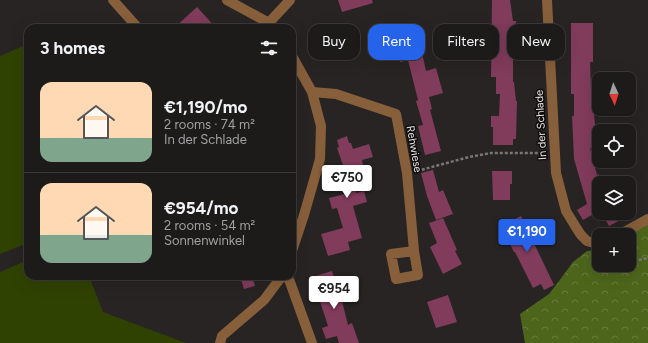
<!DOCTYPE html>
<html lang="en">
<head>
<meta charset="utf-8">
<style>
	body { margin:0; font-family:Figtree,sans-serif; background:#2a2827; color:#f1f3f6; height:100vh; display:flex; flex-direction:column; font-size:15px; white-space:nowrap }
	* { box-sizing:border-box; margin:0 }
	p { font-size:13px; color:#a0a1a2 }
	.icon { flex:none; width:22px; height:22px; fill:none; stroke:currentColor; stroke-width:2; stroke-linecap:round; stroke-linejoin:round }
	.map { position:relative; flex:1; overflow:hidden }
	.drawer { position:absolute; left:24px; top:24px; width:272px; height:256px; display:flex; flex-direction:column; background:#1d1b1a; border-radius:12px; box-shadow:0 4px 16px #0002,0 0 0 1px #3b3939 }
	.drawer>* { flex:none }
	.guide { position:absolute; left:308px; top:24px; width:280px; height:36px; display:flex; gap:8px }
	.needle { width:26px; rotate:176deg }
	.controls { position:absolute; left:592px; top:72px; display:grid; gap:8px }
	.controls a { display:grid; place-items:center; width:44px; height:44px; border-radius:8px; background:#1d1b1a; box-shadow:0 4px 16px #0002,0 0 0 1px #3b3939; font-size:20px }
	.price { position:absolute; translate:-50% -34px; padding:0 9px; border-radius:4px; background:#fff; color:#222; font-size:13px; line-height:26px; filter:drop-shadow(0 1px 2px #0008) }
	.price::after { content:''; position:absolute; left:50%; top:24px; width:12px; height:9px; margin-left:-6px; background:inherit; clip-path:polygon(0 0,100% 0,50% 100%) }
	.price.selected { background:#2563eb; color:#fff }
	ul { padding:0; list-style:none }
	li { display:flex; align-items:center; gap:12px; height:100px; padding:0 16px }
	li+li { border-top:1px solid #3b3939 }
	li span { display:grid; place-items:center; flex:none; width:112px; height:80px; border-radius:12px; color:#555 }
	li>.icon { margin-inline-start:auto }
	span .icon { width:48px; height:48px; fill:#fffc; stroke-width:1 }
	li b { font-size:17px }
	h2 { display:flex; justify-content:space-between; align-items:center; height:48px; padding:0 16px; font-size:17px }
	.chip { padding:0 14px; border-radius:12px; background:#1d1b1a; box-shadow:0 4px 16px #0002,0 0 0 1px #3b3939; font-size:14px; line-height:36px }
	.chip.selected { background:#2563eb; color:#fff }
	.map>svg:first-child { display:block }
	.green { fill:#304202 }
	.forest { fill:url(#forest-crowns) }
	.building { fill:#813b5b }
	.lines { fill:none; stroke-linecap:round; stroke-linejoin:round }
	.path { stroke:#797776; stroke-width:2.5; stroke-dasharray:3 2; stroke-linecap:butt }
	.minor { stroke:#885f3b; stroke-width:10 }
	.labels { text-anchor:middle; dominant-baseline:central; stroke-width:3; stroke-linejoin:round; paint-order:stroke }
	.street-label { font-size:11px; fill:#e6e4e3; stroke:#0f0d0d }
</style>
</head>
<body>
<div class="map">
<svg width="648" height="343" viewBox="0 0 648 343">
	<defs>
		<pattern id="forest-crowns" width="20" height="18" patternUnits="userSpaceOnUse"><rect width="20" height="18" fill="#4d651b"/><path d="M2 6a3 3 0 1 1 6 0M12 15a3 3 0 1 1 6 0" fill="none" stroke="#677b3c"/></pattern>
	</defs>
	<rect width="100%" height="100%" fill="#272423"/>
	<!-- green -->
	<path class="green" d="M28 44V243L0 254V56Z
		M28 260V276H89L103 312 186 343H0V272Z"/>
	<!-- forest -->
	<path class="forest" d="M648 223V343H525L520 314 549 294 559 281 573 262 587 251 599 250V265H629V235Z"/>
	<!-- building -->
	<path class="building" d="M338 0H372L373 3 342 12Z
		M492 0H510L513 21H516L515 48 536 47V58L513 60V82H514L516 101H517L516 139H513V145H493V127H491V116H499L500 94H496V77H491Z
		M197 7 216 28H174Z
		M571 23H593V62H590L591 90 593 89 594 114 596 134H593L594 148H590L597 175 599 174V211L583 220 577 210 587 204 574 159 572 116H574V94H571Z
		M414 32 418 49 421 48 426 71 436 68 443 93 429 97 432 109 430 110 441 151 425 155 418 126 423 125 416 101 418 100 408 60 400 62 395 36Z
		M347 136 349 143H351L353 149 369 144 373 157 362 160 363 165 348 169 356 193 364 191 367 202 353 206 362 238 348 242 350 250 328 256 321 234 343 228 337 208 332 209 329 198 345 194 337 171 344 168 337 148 339 147 337 140Z
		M433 170 439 192 443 190 453 214 436 220 427 196 421 173Z
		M492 171H512V184H510V200H493Z
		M602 213H634L609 226Z
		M521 216 554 285 544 290 541 284 533 288 515 252H514L501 226Z
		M443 218 457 250 455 251 462 264 443 274 430 247 437 243 429 223Z
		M332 271 342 301 348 325 352 323 359 343H339L337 336 326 339 322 328 328 326 312 277Z
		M240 276H252L255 286 244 289Z
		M448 295 457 322 436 328 427 302Z"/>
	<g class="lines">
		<!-- path -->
		<path class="path" d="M417 171 469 157 491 153H544
			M629 262 648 258"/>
		<!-- minor -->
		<path class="minor" d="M113 0 138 28
			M227 0 269 23 273 28
			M547 0 556 173 566 211 577 229 581 235 587 241 597 244 599 243
			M264 28 290 0
			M292 56 312 92 321 126 320 159 304 215 292 251
			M312 92 336 94 396 114 407 173 414 251 418 275 396 279 391 254 414 251
			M619 235 648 219
			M287 276 290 282 312 343
			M220 343 222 336 264 300 282 276"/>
	</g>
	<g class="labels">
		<!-- street labels -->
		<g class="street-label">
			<text transform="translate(541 125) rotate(-93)">In der Schlade</text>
			<text transform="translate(414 149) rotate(80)">Rehwiese</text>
		</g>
	</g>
</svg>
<div class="controls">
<a><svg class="needle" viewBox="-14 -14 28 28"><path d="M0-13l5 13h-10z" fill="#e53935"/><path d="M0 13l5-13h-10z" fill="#a0a1a2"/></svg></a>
<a><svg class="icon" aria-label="locate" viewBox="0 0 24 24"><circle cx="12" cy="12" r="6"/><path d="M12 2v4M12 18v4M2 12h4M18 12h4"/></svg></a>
<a><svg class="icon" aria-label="layers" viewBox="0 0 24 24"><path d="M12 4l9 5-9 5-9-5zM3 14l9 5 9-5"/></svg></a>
<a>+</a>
</div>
<b class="price" style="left:347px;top:199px">€750</b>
<b class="price selected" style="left:527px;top:253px">€1,190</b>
<b class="price" style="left:334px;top:310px">€954</b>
<div class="guide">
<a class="chip">Buy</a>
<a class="chip selected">Rent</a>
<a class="chip">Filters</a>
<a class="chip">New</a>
</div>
<section class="drawer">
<h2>3 homes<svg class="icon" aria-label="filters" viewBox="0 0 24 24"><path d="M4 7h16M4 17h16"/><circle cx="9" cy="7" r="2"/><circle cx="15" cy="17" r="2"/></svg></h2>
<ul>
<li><span style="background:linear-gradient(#ffd9b3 70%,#7fa58c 0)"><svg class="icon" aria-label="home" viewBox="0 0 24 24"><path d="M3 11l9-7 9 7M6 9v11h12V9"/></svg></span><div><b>€1,190/mo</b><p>2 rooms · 74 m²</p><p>In der Schlade</p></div></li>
<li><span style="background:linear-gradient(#ffd9b3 65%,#7fa58c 0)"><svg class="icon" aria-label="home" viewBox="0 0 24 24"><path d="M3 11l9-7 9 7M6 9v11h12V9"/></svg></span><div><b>€954/mo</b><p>2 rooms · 54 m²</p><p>Sonnenwinkel</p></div></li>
</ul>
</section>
</div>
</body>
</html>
